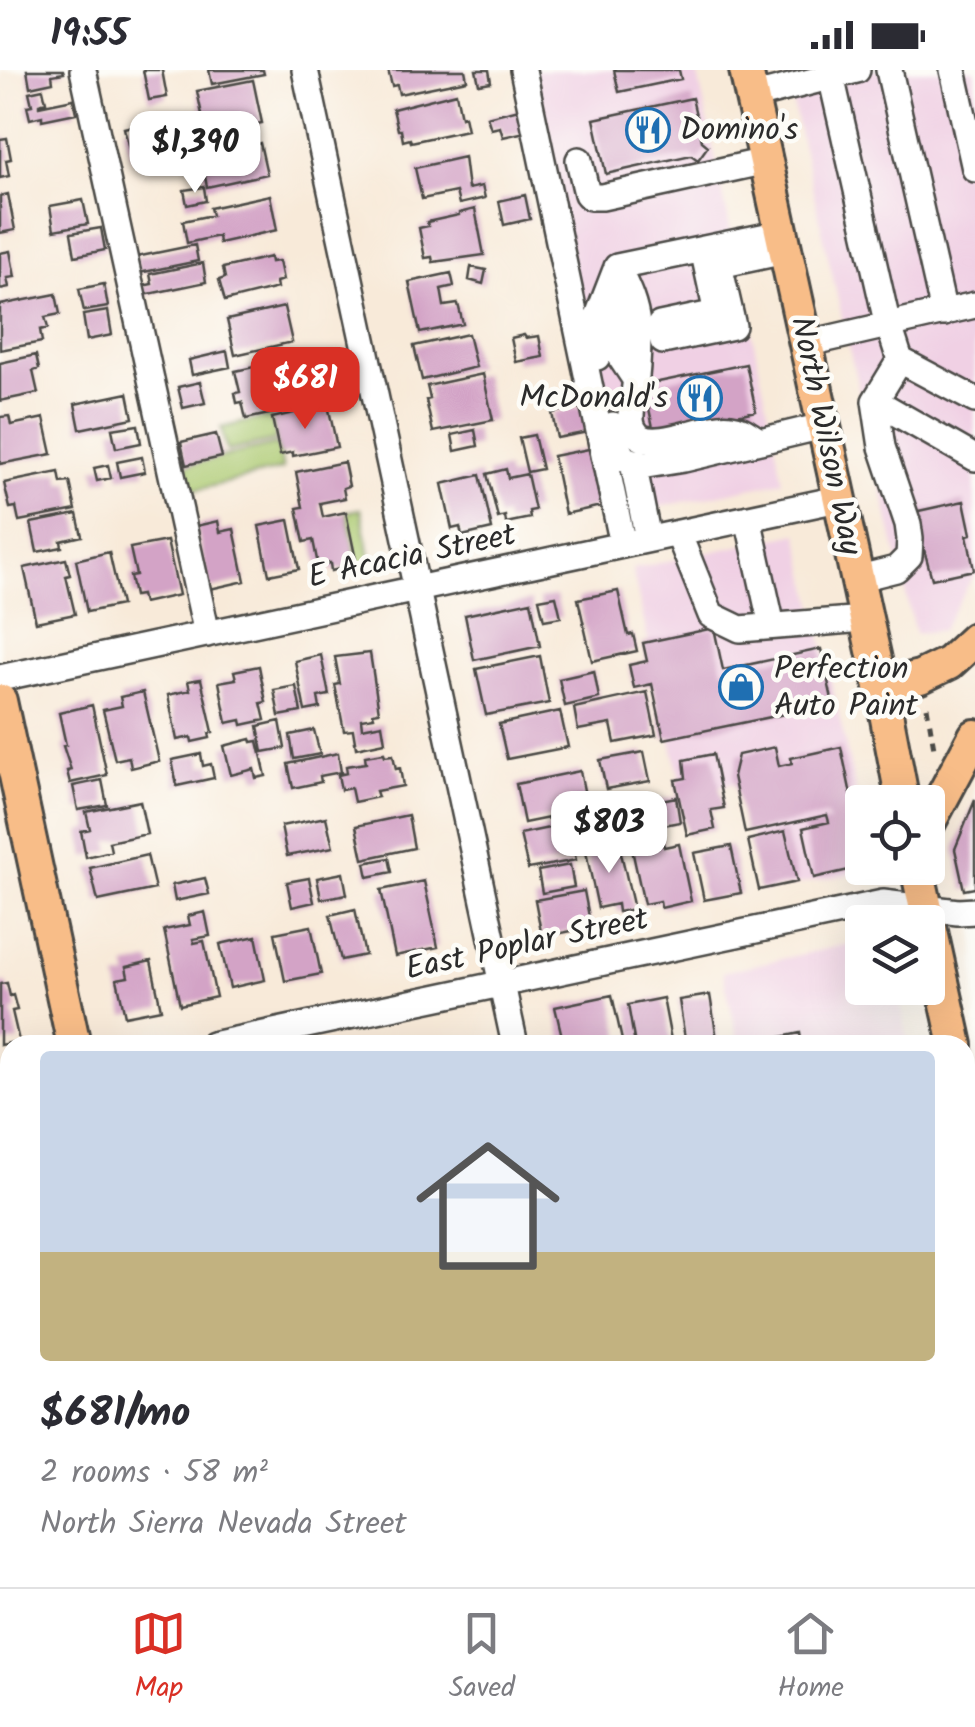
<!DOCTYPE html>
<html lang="en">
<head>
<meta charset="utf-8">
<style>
	body { margin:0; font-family:Kalam,sans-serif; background:#f2f2f3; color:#2b2b33; height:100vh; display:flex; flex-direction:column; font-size:38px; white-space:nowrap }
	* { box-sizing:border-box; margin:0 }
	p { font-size:32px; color:#7c7c81 }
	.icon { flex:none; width:55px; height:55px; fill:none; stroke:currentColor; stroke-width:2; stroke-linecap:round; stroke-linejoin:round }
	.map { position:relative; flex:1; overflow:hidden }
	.sheet { position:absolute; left:0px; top:965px; width:975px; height:552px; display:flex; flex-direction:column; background:#fff; border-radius:30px 30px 0 0; box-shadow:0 10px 40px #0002 }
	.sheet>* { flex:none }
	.fabs { position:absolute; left:845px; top:715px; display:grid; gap:20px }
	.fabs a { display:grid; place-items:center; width:100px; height:100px; border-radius:10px; background:#fff; box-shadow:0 10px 40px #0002; font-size:50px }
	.price { position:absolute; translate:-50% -85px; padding:0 22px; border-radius:20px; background:#fff; color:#222; font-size:32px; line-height:65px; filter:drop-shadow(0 2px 5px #0008) }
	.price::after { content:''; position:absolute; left:50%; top:60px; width:30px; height:22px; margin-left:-15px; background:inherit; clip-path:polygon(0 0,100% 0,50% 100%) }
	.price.on { background:#d93025; color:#fff }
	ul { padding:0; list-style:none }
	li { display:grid; align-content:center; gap:20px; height:530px; padding:0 40px }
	li span { display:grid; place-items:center; height:310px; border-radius:10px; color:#555 }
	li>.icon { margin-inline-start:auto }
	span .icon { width:180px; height:180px; fill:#fffc; stroke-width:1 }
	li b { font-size:42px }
	.status { display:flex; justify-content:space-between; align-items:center; height:70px; padding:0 50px; background:#fff; direction:ltr }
	.status svg { height:28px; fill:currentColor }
	.tabs { display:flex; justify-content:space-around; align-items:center; height:140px; border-top:2px solid #e1e1e2; background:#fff; font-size:28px; color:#7c7c81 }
	.tabs a { display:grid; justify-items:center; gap:5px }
	.tabs .on { color:#d93025 }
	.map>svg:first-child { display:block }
	.built { fill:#f0d0e4 }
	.green { fill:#abc970; stroke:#6b7a4e; stroke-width:2.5 }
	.building { fill:#d3a3c6 }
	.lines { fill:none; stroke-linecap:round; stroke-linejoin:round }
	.minor-casing { stroke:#4a4845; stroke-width:30 }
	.major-casing { stroke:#4a4845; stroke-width:38 }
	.path { stroke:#4a4845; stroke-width:5; stroke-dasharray:8 8; stroke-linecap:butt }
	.minor { stroke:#fff; stroke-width:25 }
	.major { stroke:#f8bd88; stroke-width:32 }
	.labels { text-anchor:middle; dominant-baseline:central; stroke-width:9; stroke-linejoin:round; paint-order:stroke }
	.poi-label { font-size:32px; fill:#2b2b2b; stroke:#fdfcf7; text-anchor:start }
	.street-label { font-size:32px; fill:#2b2b2b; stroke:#fdfcf7 }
</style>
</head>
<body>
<div class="status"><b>19:55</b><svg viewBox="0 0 49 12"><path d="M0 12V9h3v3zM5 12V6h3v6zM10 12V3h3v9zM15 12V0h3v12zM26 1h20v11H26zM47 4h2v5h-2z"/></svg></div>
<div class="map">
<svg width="975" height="1517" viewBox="0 0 975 1517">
	<rect width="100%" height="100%" fill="#fdfcf7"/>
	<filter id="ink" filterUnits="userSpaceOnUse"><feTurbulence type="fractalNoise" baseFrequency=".01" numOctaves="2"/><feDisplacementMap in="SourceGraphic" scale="20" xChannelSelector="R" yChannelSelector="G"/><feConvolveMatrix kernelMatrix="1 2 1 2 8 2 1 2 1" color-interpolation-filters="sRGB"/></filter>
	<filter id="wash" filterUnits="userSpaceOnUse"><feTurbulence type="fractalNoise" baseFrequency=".0048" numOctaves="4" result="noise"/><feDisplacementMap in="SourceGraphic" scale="40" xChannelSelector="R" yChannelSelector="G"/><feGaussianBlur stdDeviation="2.25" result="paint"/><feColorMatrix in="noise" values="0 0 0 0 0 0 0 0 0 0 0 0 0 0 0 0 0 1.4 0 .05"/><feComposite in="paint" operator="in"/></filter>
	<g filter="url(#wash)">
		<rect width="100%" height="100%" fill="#f8ead9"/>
		<!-- built -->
		<path class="built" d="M526 0H697L783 411 621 445Z
			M785 0H975V503L942 560 915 564Z
			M798 463 862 748V798L874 799 763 822 742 712 683 723 632 499Z
			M862 871V918H897L909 975H739L723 902Z
			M974 1257 975 1517H920L918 1508H965V1259Z"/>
		<!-- green -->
		<path class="green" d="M271 346 277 370 227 381 221 358Z
			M277 374 283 399 192 421 186 395Z
			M361 439 371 491 364 500 345 504 344 498 357 495 346 442Z"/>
		<g id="blocks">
			<!-- building -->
			<path class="building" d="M27 0H63L64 3 52 5 53 12 30 17Z
				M143 0H162L167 27 149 30Z
				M209 0H263L264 4 212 14Z
				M388 0H465L467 10 399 24 397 15 392 16Z
				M476 0H489L491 12 479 14Z
				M614 0H679L681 9 619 22Z
				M253 10 262 53 206 64 197 21Z
				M43 19 46 32 39 34V36L73 29 76 43 42 50V46L30 49 27 36 32 35 29 22Z
				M456 23 461 47 464 46 467 60 411 72 410 69 403 71 401 60H398L393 39Z
				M692 28 702 71 708 76 698 90 691 85 606 104 594 49Z
				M519 39 525 62 503 67 500 57 491 59 487 47Z
				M153 51 160 80 131 87 124 58Z
				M7 68 11 89 6 90 9 106 0 108V69Z
				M260 73 267 104 207 117 203 96 219 92 217 83Z
				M464 87 468 119 482 116 485 128 459 134 456 122 422 129 415 98Z
				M204 117 206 131 187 135 184 120Z
				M8 124 15 160 0 163V126Z
				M270 125 277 160 219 173 218 166 187 173 183 151 212 145 210 138Z
				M525 125 530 149 504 155 499 131Z
				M83 130 88 154 54 160 50 136Z
				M475 139 484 185 433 192 432 187 425 188 419 158 428 156 427 152 459 145V143Z
				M101 158 105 180 75 186 71 163Z
				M195 175 198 191 139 203 136 187Z
				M10 181 15 207 7 208 9 217 0 219V183Z
				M270 187 271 192 279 191 283 210 276 212 277 218 225 231 219 210 225 208 223 198Z
				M203 193 206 212 144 225 142 216 152 214 150 204Z
				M471 197 486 200 483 214 469 210Z
				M451 203 454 216 441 219 444 236 458 234 463 254 420 263 409 212Z
				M104 214 108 237 84 241 79 219Z
				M56 224 60 244 45 247 48 258 40 260 42 272 0 280V235Z
				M284 237 292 272 235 285 227 250Z
				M108 241 112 265 87 270 83 245Z
				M468 264 476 297 422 310 414 276Z
				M524 265 526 268 539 266 543 287 516 292 511 268Z
				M227 281 230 297 192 305 189 290Z
				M36 285 39 299 33 301 38 323 0 331V293Z
				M287 290 297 338 246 349 242 332 237 333 235 323 240 322 235 301Z
				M746 294 756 341 654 362 644 315Z
				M483 304 493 350 433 362 426 330 430 329 427 316Z
				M200 312 205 333 183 338 178 317Z
				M128 323 133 348 80 359 75 334Z
				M328 335 337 377 293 386V382L280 385 272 348Z
				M582 336 588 362 557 368 552 343Z
				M9 346 11 355 44 348 52 384 0 394V347Z
				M138 355 141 373 116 378 112 359Z
				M475 360 478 376 455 381 452 365Z
				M216 364 222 387 186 395 181 372Z
				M534 365 542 399 527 402 519 368Z
				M589 379 601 436 565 444 553 386Z
				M142 387 145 402 120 407 117 392Z
				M344 392 349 416 343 418 345 428 320 433 323 447 346 442 357 495 331 501 330 493 318 495 313 470 304 472 297 438 303 437 296 402Z
				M108 395 111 408 97 411 94 398Z
				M506 399 508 408 527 404 535 440 529 441 530 448 506 453 505 446 498 448 487 404Z
				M59 402 61 413 70 412 76 440 19 451 16 437 10 438 4 413Z
				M480 405 492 459 462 466 460 457 452 459 442 414Z
				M964 431 971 464 967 465 974 500 932 509 914 442Z
				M77 444 82 466 61 471 62 477 37 482 31 453Z
				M289 450 299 499 269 505 259 456Z
				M218 451 220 462 234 459 245 511 210 519 196 456Z
				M167 471 179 525 143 533 141 525 134 526 130 506 136 505 130 478Z
				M109 482 121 535 87 542 76 490Z
				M66 489 70 505 66 506 75 544 36 552 24 498Z
				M618 521 628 565 633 564 637 581 592 591 578 529Z
				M556 526 561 547 544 550 539 529Z
				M531 531 540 576 474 590 465 545Z
				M714 558 723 600 821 579 833 634 664 669 652 614 634 618 629 595 647 591 643 573Z
				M370 583 379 642 373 643 374 647 361 649 362 658 382 654 385 672 356 678 353 660 344 661 335 615 340 614 335 587Z
				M321 585 329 625 318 627 320 638 305 641 295 591Z
				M540 586 549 633 486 645 476 599Z
				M259 596 266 632 261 633 265 650 242 655 241 650 227 653 219 612 236 609 234 601Z
				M594 601 599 628 565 636 559 609Z
				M201 609 213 662 209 663 210 668 192 672 191 667 177 670 168 625 190 620 188 611Z
				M296 616 301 642 279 646 274 620Z
				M143 622 159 691 131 698 129 687 115 690 103 640 122 636 120 627Z
				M647 622 656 665 615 673 611 654 578 660 574 638Z
				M92 635 107 705 70 713 67 701 71 700 63 676 66 675 59 643Z
				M560 641 568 677 507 689 499 654Z
				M280 651 285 678 263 682 258 656Z
				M314 660 320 684 294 689 290 665Z
				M251 669 252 672 258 671 266 706 256 708 254 699 231 705 224 676Z
				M775 677 779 696 792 693 791 688 841 677 862 777V797L814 808 803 758 829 752 827 745 745 763 733 706 738 685Z
				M644 682 650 711 606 719 600 690Z
				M338 683 341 702 320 706 321 712 293 718 288 694Z
				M384 683 385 686 393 685 396 699 400 698 403 716 376 721 378 727 354 732 351 718 341 720 338 705 347 703 346 696 366 693 365 686Z
				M201 684 203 696 211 694 214 708 177 716 172 690Z
				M713 684 724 738 711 740 715 759 687 765 675 710 686 708 684 690Z
				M580 701 588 740 524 753 516 714Z
				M102 710 107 735 78 740 73 716Z
				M676 727 680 752 647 758 642 734Z
				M975 730V818L964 820 955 779Z
				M140 731 147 764 109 772 111 781 86 787 81 761 90 759 86 742Z
				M408 745 414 778 363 789 356 756Z
				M326 747 333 777 287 786 281 756Z
				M568 754 576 790 528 799 520 764Z
				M785 761 797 812 759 820 748 770Z
				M662 769 664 777 679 774 691 831 661 838 660 831 644 834 631 775Z
				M618 770 634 839 618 842 617 834 598 838 585 777Z
				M731 776 741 823 704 830 694 783Z
				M147 785 155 819 98 831 90 798Z
				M389 788 392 802 368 807 365 793Z
				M570 795 574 817 542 823 538 801Z
				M343 803 347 824 321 829 317 808Z
				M205 808 209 824 175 831 172 815Z
				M309 808 314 832 292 837 287 812Z
				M424 811 438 877 395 886 381 820Z
				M584 821 591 857 542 867 535 830Z
				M355 839 365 885 341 890 330 845Z
				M205 842 210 866 193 869 194 873 204 871 216 927 180 935 164 860 190 855 188 846Z
				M311 856 321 904 285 911 275 863Z
				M256 866 265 910 230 918 220 874Z
				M151 891 161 939 125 946 117 909 128 907 126 897Z
				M7 913 10 926 13 925 17 940 12 941 19 971 0 975V914Z
				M612 925 623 975H564L555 937Z
				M710 925 718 975H686L679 930Z
				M663 928 672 975H635L628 935Z
				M800 963 802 975H752V973Z
				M10 1059V1081L4 1082 0 1062Z
				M10 1187V1225L0 1227V1189Z
				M9 1261 10 1284 0 1286V1263Z
				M975 1427V1493L965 1496V1429Z
				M2 1481 9 1517H0V1482Z
				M975 1496V1517H916L915 1511 927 1508H965V1498Z
				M46 1508H65L67 1517H24L23 1515 47 1511Z
				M244 1508H271L273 1516 246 1517Z
				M479 1508H489L491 1517H464L463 1511Z
				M697 1508H751L753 1517H699Z"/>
		</g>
	</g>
	<g filter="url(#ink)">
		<use href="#blocks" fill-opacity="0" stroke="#4a4845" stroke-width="2.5"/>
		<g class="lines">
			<!-- minor casing -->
			<g class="minor-casing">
				<path id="minor" d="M83 0 207 564
					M305 0 515 975
					M523 0 623 475
					M889 0 944 243
					M953 0 975 99
					M831 6 885 243 900 290 975 330
					M751 27 857 0
					M579 90 587 124 590 127H602L766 91
					M703 179 717 243 660 255 663 271 733 256 719 195 785 181
					M617 197C626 216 635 233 637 255 639 277 637 302 634 324 633 334 629 345 632 355 633 359 637 365 640 367 661 379 707 353 731 357 742 358 749 365 758 370
					M617 197 781 163
					M619 217 617 282 635 309
					M805 274 975 235
					M597 287 593 268V259L617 197
					M875 331 975 388
					M613 355 618 379 624 389 647 395 684 389 823 356
					M633 393 648 469
					M748 448 772 556
					M678 463 711 545 740 559 864 549
					M856 509 896 499 909 486 910 469 908 454 882 377 875 331 900 290
					M0 608 838 429
					M212 975 883 833 958 842 975 841
					M0 1020 10 1018
					M965 1233 975 1230
					M965 1398 975 1396
					M0 1440 10 1437
					M630 1508 632 1517"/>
			</g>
			<!-- major casing -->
			<g class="major-casing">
				<path id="major" d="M746 0 881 617 903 732
					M881 617 920 607 949 593 975 569
					M0 631 74 975
					M928 754 975 666
					M917 798 956 975
					M965 1017 975 1063
					M189 1508 191 1517"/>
			</g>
			<!-- path -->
			<path class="path" d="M927 637 935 684"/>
			<!-- minor -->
			<use href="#minor" class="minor"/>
			<!-- major -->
			<use href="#major" class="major"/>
		</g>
	</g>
	<!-- icons -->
	<defs>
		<g id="restaurant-ring" transform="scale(2.25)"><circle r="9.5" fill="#fdfcf7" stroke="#1f6fb2" stroke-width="1.5"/><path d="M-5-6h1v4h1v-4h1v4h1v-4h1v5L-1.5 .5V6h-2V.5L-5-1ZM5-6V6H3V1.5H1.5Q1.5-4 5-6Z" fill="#1f6fb2"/></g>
		<g id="shop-ring" transform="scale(2.25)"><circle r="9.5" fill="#fdfcf7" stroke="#1f6fb2" stroke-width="1.5"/><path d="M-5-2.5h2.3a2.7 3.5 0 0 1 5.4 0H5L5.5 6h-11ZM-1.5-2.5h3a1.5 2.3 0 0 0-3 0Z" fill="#1f6fb2"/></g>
	</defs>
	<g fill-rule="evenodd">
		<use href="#restaurant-ring" x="648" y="60"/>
		<use href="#restaurant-ring" x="700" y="328"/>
		<use href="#shop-ring" x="741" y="617"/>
	</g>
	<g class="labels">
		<!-- poi labels -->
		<g class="poi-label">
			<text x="680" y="60">Domino's</text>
			<text x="668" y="328" text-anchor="end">McDonald's</text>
			<text x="774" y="599">Perfection<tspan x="774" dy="37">Auto Paint</tspan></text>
		</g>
		<!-- street labels -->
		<g class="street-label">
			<text transform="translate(825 366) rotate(78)">North Wilson Way</text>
			<text transform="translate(412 487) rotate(-12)">E Acacia Street</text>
			<text transform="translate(527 875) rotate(-12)">East Poplar Street</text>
		</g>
	</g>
</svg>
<div class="fabs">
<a><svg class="icon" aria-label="locate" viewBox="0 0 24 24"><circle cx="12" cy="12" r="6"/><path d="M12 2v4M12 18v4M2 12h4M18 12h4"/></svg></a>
<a><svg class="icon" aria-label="layers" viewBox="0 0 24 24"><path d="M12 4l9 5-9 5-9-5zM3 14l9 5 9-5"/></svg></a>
</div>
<b class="price" style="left:195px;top:126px">$1,390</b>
<b class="price on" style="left:305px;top:362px">$681</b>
<b class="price" style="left:609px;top:806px">$803</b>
<section class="sheet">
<ul>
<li><span style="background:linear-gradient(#c9d6e8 65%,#c2b280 0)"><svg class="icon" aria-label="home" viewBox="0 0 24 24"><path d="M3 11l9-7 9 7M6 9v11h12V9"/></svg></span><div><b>$681/mo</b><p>2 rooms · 58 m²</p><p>North Sierra Nevada Street</p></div></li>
</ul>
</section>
</div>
<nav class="tabs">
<a class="on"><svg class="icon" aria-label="map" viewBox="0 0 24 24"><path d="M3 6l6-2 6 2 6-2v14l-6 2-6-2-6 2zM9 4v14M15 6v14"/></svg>Map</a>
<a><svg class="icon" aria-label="saved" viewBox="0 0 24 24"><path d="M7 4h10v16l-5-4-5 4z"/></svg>Saved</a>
<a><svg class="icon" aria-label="home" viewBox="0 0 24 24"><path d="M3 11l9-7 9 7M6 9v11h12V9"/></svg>Home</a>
</nav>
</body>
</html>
